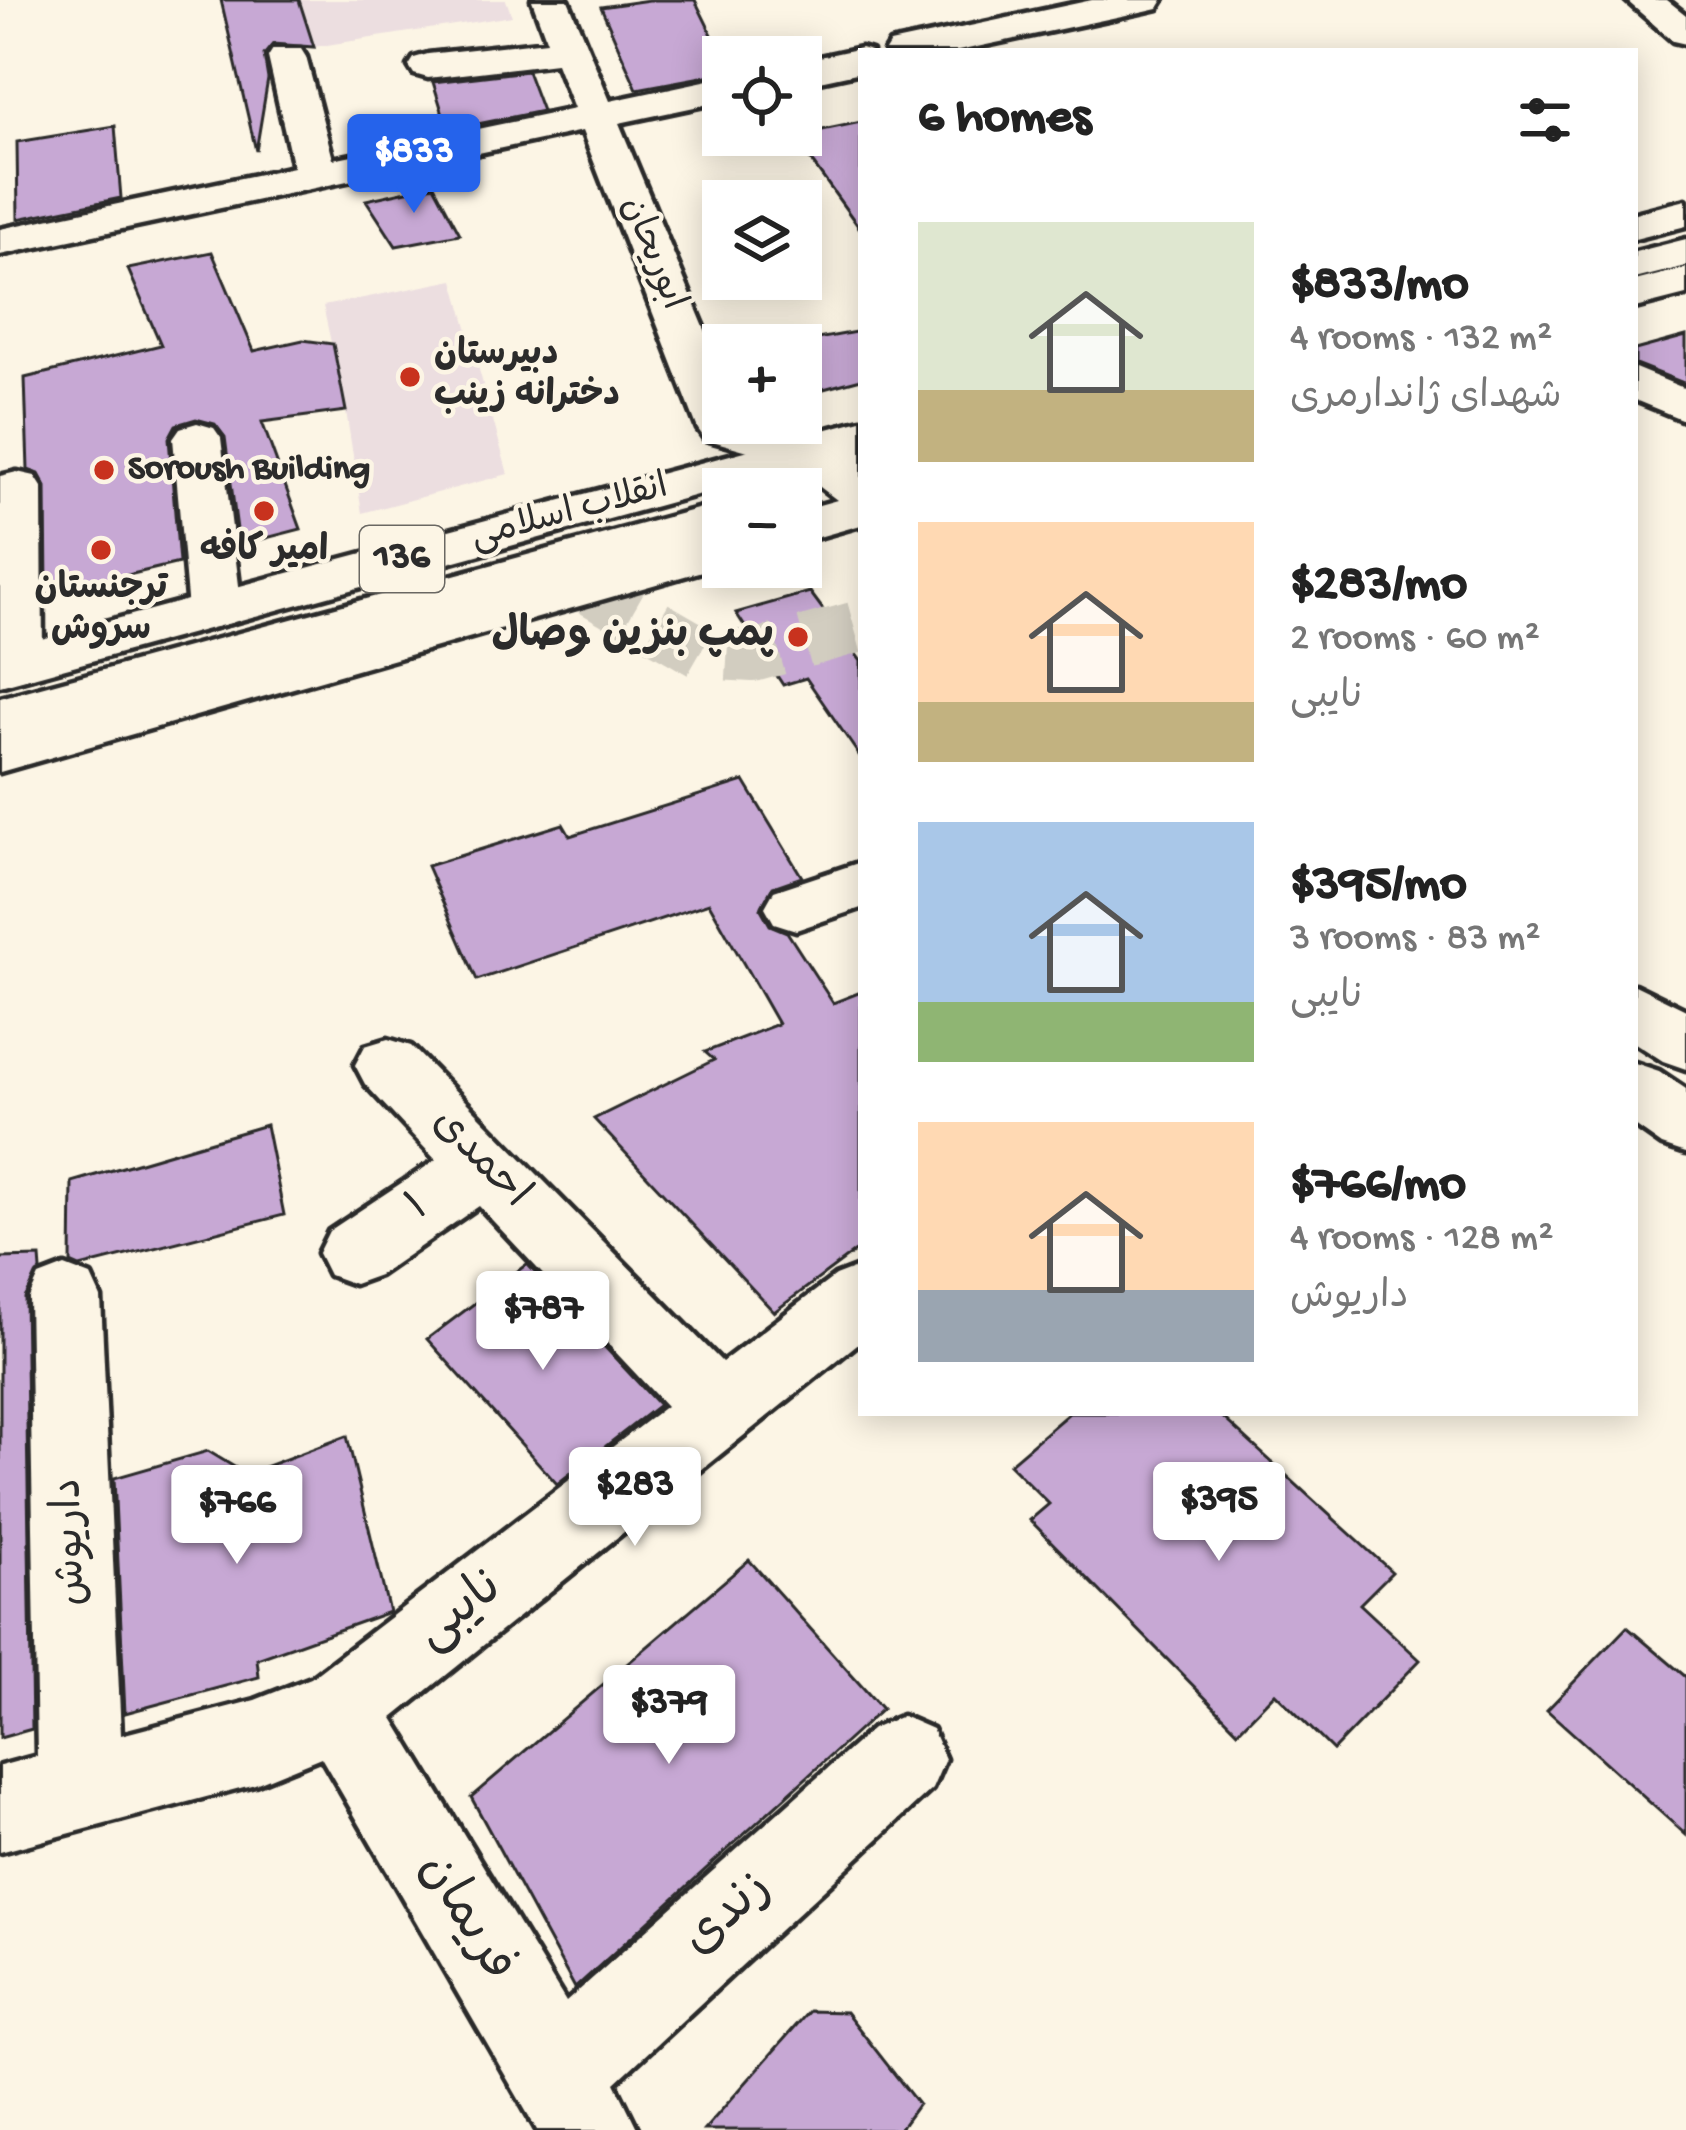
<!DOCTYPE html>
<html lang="en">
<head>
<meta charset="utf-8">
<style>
	body { margin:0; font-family:"Gochi Hand","Playpen Sans Arabic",sans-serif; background:#f6f6f6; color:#222; height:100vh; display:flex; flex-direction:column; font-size:45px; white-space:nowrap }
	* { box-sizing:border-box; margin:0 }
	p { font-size:39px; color:#767676 }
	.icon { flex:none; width:66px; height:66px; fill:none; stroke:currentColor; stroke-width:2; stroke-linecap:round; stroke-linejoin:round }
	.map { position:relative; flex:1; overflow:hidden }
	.drawer { position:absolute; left:858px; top:48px; width:780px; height:1368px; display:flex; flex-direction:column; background:#fff; border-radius:0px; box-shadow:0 6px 30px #0003 }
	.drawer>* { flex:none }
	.buttons { position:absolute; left:702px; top:36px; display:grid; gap:24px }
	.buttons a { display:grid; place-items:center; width:120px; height:120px; border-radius:0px; background:#fff; box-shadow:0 6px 30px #0003; font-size:60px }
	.price { position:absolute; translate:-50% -102px; padding:0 27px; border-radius:12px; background:#fff; color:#222; font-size:39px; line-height:78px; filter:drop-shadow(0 3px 6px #0008) }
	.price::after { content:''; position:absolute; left:50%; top:72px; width:36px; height:27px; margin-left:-18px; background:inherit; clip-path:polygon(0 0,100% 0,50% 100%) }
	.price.current { background:#2563eb; color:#fff }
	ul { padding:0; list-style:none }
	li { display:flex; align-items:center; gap:36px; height:300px; padding:0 60px }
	li span { display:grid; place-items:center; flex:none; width:336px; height:240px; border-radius:0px; color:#555 }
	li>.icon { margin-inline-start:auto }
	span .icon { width:144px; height:144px; fill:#fffc; stroke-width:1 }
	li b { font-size:51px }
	h2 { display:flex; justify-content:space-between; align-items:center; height:144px; padding:0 60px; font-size:51px }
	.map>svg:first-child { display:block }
	.built { fill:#ecdee0 }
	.building { fill:#c7a8d4; stroke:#2b2b2b; stroke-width:3 }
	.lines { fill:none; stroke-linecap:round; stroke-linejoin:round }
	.minor-tunnel { stroke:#d2cdc0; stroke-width:52; stroke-dasharray:52 27; stroke-linecap:butt }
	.minor-casing { stroke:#2b2b2b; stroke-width:9 }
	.major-casing { stroke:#2b2b2b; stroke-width:9 }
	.minor { fill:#fcf5e5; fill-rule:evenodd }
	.major { fill:#fcf5e5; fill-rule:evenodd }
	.poi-dot { fill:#c8321e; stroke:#fcf5e5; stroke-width:4.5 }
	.labels { text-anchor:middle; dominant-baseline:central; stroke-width:9; stroke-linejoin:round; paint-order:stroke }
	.far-street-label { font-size:36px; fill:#2b2b2b; stroke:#fcf5e5 }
	.far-poi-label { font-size:36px; font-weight:bold; fill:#2b2b2b; stroke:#fcf5e5; text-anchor:start }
	.shield { fill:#fcf5e5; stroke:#6a6863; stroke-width:3 }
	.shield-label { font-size:39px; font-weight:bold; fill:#2b2b2b }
	.poi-label { font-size:42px; font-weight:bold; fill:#2b2b2b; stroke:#fcf5e5; text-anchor:end }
	.street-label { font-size:42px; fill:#2b2b2b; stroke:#fcf5e5 }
	.near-street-label { font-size:51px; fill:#2b2b2b; stroke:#fcf5e5 }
</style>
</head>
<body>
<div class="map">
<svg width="1686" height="2130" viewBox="0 0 1686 2130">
	<rect width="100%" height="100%" fill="#fcf5e5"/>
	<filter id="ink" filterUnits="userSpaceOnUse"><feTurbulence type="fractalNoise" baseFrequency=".00833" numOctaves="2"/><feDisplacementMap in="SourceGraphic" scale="24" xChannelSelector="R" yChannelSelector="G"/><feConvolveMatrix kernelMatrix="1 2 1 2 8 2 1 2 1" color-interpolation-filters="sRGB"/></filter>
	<g filter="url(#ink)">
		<!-- built -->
		<path class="built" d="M299 0H506L512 16 314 47Z
			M454 280 508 474 362 513 346 411 323 306Z"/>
		<!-- building -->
		<path class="building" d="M221 0H299L314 47 273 44 264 55 268 79 256 151Z
			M649 0H695L723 57V73L637 89 601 7Z
			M527 71 542 111 448 130 433 82Z
			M861 122V230L793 136Z
			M115 126 121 198 18 219 17 142Z
			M434 185 460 234 396 246 366 200Z
			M212 252 254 351 303 340 333 344 346 411 262 422 301 529 239 545 225 437 215 424 196 419 176 425 169 438 179 563 47 594 46 487 39 474 28 470 25 378 161 345 128 269Z
			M861 331V379L801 395V342Z
			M1686 336V384L1635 364V350Z
			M810 592 861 661V758L806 678 783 685 736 613Z
			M744 781 802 877 773 887 761 909 770 925 787 932 833 1003 861 992V1247L774 1312 594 1119 714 1060 705 1052 778 1024 709 903 477 980 427 866 563 824 570 836Z
			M266 1125 284 1215 80 1267 71 1263 72 1182Z
			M40 1257 41 1270 25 1298 32 1729 0 1738V1258Z
			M527 1264 659 1405 557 1484 427 1339Z
			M1069 1413H1218L1392 1572 1360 1604 1420 1660 1333 1750 1275 1693 1238 1731 1030 1520 1049 1504 1009 1464Z
			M347 1436 389 1612 257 1659 259 1677 125 1713 114 1478 208 1451 246 1474Z
			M749 1560 882 1709 575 1988 471 1797Z
			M1627 1627 1686 1677V1835L1547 1710Z
			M809 2011 846 2012 918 2104 899 2130H704Z"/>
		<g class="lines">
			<!-- minor-tunnel -->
			<path class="minor-tunnel" d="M587 587 702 653 753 656 861 626"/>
			<!-- minor casing -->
			<g class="minor-casing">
				<path id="minor" d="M532 0H568L610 101 723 77V101L619 123 723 373V423H755L821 441 828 451 861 442V472L801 489H738L735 485 742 474 788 462 705 439 698 429 582 131 0 255V229L293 167 268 57 273 49H301L306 57 333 159 574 109 556 63 428 78 414 74 409 66 414 58 428 54 547 41Z
					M1092 0H1163L1158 8 1145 11 958 51H885L890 43 904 40Z
					M861 48 871 51H861V72L801 85V61Z
					M1686 239V266L1635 279V252Z
					M1635 368 1686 389V421L1635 400Z
					M197 423 214 428 221 438 242 610 234 622 215 627 196 622 188 610 173 438 180 428Z
					M17 472 35 476 42 487 43 663 35 676 16 681 0 677V476Z
					M723 502V534L0 736V698Z
					M861 862V908L796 930 774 923 765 907 774 891Z
					M388 1039 411 1046 722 1362 835 1276 861 1266V1341L393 1718 566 2002 872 1729 902 1716 932 1729 945 1759 932 1789 615 2083 638 2130H537L321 1757 255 1784 0 1852V1766L37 1756 29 1298 39 1276 65 1266 91 1276 101 1298 121 1735 255 1700 311 1678 666 1406 479 1206 379 1275 354 1284 329 1275 318 1253 329 1231 436 1160 365 1084 355 1065 365 1046Z"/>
			</g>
			<!-- major casing -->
			<g class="major-casing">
				<path id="major" d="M1626 0H1667L1686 15V44L1673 41Z
					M1686 200V226L1635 239V213Z
					M1686 268V295L1635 308V281Z
					M861 420V450L842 455 861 469V525L801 542V510L837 500 795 468 0 686V650Z
					M723 532V565L0 772V732Z
					M1635 985 1686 1010V1069L1663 1061 1635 1043Z
					M1635 1063 1659 1071 1686 1089V1153L1662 1145 1635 1126Z"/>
			</g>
			<!-- minor -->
			<use href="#minor" class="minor"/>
			<!-- major -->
			<use href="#major" class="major"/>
		</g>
	</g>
	<!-- markers -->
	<g class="poi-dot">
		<circle cx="410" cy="377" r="12"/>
		<circle cx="104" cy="470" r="12"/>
		<circle cx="264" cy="511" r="12"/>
		<circle cx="101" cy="550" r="12"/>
		<circle cx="798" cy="637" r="12"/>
	</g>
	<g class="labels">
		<!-- far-street labels -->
		<g class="far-street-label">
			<text transform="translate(651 254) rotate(68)">ابوریحان</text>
			<text transform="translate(570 514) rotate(-15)">انقلاب اسلامی</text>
		</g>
		<!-- far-poi labels -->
		<g class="far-poi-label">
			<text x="434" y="356">دبیرستان<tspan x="434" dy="41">دخترانه زینب</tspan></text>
			<text x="128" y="470">Soroush Building</text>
			<text x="264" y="552" text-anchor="middle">امیر کافه</text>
			<text x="101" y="590" text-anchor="middle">ترجنستان<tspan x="101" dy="41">سروش</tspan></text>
		</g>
		<!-- shield labels -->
		<rect class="shield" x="360" y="526" width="84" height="66" rx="9"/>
		<g class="shield-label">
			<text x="402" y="559">136</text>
		</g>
		<!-- poi labels -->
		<g class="poi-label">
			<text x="774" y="637">پمپ بنزین وصال</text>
		</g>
		<!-- street labels -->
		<g class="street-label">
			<text transform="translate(479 1160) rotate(46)">احمدی</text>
			<text transform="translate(419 1209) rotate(-34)">۱</text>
			<text transform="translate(73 1542) rotate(-92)">داریوش</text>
		</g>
		<!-- near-street labels -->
		<g class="near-street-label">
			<text transform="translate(461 1613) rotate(-38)">نایبی</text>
			<text transform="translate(729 1916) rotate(-42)">زندی</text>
			<text transform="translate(464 1919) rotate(59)">فریمان</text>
		</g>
	</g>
</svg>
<div class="buttons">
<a><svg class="icon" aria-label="locate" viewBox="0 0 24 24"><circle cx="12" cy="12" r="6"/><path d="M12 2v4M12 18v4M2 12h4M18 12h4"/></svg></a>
<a><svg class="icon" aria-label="layers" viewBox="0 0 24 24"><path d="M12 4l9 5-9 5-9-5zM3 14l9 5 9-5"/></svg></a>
<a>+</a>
<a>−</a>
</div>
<b class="price current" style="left:414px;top:216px">$833</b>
<b class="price" style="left:543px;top:1373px">$787</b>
<b class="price" style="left:635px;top:1549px">$283</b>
<b class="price" style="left:1219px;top:1564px">$395</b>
<b class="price" style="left:237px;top:1567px">$766</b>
<b class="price" style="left:669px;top:1767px">$379</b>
<section class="drawer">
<h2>6 homes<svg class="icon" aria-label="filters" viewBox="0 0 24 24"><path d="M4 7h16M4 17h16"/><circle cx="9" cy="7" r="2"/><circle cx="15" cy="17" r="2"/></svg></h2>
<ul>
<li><span style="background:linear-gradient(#dfe7d0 70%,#c2b280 0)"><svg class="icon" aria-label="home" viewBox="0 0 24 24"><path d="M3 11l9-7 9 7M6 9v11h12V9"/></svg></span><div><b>$833/mo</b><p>4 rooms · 132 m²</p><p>شهدای ژاندارمری</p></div></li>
<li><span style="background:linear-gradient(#ffd9b3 75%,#c2b280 0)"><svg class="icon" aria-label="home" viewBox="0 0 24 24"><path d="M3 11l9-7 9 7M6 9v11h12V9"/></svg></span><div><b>$283/mo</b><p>2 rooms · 60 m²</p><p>نایبی</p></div></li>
<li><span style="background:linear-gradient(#a9c7e8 75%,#8fb573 0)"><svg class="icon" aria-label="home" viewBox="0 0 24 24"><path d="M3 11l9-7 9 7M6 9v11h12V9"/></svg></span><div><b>$395/mo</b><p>3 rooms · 83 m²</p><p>نایبی</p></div></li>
<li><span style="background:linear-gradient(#ffd9b3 70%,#9aa5b1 0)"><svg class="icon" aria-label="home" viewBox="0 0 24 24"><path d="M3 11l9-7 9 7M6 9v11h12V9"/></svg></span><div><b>$766/mo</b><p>4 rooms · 128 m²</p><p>داریوش</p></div></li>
</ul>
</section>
</div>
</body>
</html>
